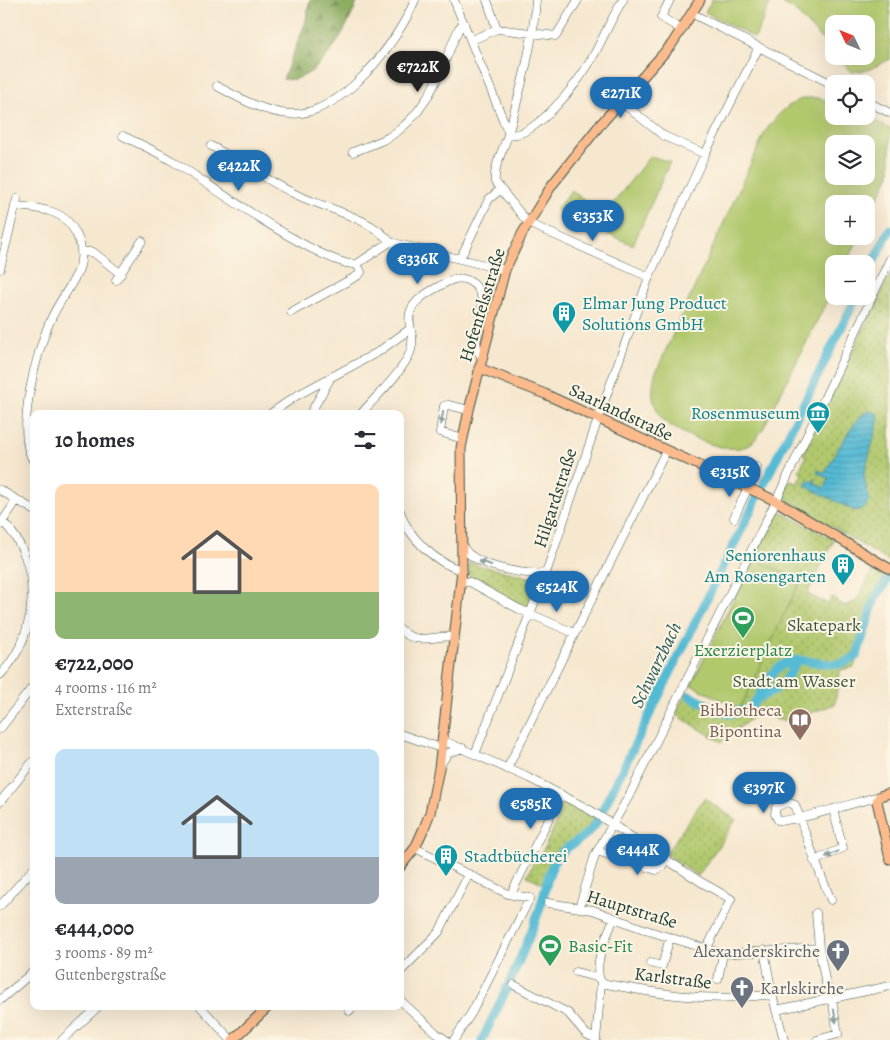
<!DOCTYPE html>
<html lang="en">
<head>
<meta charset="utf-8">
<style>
	body { margin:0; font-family:Alegreya,serif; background:#f2f2f3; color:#2b2b33; height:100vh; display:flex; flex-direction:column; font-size:19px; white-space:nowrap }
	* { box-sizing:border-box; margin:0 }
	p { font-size:16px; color:#7c7c81 }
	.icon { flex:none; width:28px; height:28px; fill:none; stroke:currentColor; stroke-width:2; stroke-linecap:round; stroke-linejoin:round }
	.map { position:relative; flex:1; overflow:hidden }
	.drawer { position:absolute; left:30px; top:410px; width:374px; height:600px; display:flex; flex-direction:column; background:#fff; border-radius:10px; box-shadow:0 5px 20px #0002 }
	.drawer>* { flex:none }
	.needle { width:32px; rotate:313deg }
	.controls { position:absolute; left:825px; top:15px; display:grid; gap:10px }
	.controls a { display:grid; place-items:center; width:50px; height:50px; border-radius:10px; background:#fff; box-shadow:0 5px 20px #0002; font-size:25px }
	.price { position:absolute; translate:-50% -42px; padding:0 11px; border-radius:18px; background:#1f6fb2; color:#fff; font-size:16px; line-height:32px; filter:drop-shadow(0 1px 2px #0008) }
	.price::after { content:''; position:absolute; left:50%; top:30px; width:15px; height:11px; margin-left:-8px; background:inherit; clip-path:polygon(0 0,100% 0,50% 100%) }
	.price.active { background:#222; color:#fff }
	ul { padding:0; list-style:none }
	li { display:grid; align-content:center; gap:10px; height:265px; padding:0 25px }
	li span { display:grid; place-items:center; height:155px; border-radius:10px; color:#555 }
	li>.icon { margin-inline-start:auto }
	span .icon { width:90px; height:90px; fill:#fffc; stroke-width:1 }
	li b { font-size:21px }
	h2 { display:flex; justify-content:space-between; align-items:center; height:60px; padding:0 25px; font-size:21px }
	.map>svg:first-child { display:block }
	.green { fill:#b1c86d; stroke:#688250; fill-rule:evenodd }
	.forest { fill:url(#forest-firs); stroke:#56744a }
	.park { fill:url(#park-dots); stroke:#688250 }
	.water { fill:url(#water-rules); stroke:#3a7c84 }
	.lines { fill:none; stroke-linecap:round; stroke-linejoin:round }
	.river { stroke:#55bad4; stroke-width:9 }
	.minor-casing { stroke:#3f564b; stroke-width:9 }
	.major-casing { stroke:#3f564b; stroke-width:11 }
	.minor { stroke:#fff; stroke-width:8 }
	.major { stroke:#fbbb8d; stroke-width:9 }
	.oneway { fill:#8f9e9a }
	.labels { text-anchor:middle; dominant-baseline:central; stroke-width:4; stroke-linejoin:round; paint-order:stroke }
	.culture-label { font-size:18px; fill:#0d838f; stroke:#fcf5e5; text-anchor:start }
	.street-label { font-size:18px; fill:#1f3d34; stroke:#fcf5e5 }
	.park-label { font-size:18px; fill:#3c593f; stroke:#fcf5e5 }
	.leisure-label { font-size:18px; fill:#27864d; stroke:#fcf5e5 }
	.education-label { font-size:18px; fill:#785e54; stroke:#fcf5e5; text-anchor:end }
	.worship-label { font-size:18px; fill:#5b616d; stroke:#fcf5e5; text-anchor:end }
	.water-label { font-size:19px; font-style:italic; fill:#2c5c5c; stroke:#fcf5e5 }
</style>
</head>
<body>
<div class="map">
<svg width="890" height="1040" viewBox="0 0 890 1040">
	<defs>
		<pattern id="forest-firs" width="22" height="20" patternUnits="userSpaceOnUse" patternTransform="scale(1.25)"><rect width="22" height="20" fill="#8cac60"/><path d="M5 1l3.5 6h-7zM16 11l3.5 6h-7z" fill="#728d50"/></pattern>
		<pattern id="park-dots" width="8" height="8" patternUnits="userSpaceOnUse" patternTransform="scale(1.25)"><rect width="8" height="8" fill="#b1c86d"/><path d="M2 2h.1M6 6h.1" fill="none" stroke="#8fa45a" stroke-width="1.8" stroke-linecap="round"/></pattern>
		<pattern id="water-rules" width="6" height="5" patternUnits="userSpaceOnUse" patternTransform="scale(1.25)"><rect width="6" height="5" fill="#55bad4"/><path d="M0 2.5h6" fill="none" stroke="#4698ad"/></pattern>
	</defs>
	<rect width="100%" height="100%" fill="#fcf5e5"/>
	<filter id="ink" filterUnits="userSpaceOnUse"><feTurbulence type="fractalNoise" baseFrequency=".02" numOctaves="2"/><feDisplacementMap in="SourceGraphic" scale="10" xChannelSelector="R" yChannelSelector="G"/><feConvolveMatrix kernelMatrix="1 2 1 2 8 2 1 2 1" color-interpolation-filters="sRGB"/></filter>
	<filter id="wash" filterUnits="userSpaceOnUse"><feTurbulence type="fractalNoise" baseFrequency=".0096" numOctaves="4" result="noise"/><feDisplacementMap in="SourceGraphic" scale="20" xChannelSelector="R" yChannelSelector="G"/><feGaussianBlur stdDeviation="1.12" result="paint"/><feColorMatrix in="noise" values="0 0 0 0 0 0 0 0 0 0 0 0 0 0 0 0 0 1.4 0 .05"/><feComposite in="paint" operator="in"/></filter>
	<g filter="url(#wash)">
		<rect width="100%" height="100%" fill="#f6e7cf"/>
		<!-- green -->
		<path class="green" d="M712 0H771L755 38 705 12Z
			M774 0H890V59L868 70 852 72 837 56H866V24H834V52L792 8Z
			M804 98H818L834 102V116H866L890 129V174L866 224V204H834V236H860L846 264H834V287L763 429C758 436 752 445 744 447 725 454 684 435 668 424 662 420 657 412 655 405 651 395 653 384 655 374L765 132C776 116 786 105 804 98ZM834 144H866V176H834Z
			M650 156 670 162 633 245 594 228Z
			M754 558 801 581 740 709 691 685Z"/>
		<!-- forest -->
		<path class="forest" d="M310 0H358C348 27 318 86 283 79L305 24Z"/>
		<!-- park -->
		<path class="park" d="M571 190 601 212 590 226 556 210Z
			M890 274V556L888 561 782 496 790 480 797 484 802 473 799 471 806 456 803 454Z
			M778 510 834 540 807 594 828 604 832 597 837 600 836 602 846 606 856 601 874 568 890 575V579L874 606 854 667 840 670 835 704 792 720H777L762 710 721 742 675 714 687 691 731 711 740 708 800 581 755 559Z
			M469 563 538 579 528 608 469 580Z
			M704 798 736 820 698 876 666 854Z
			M563 801 594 818 582 834 554 854 542 883 527 876 536 858 539 859 558 819 555 817Z"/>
		<!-- water -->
		<path class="water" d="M868 411 877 413 879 419 864 475 869 501 864 508 855 511 805 486 808 480 812 482 815 478V483L824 488 829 479 817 473 818 470 825 473C833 458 854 418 868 411Z"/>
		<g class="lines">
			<!-- river -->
			<path class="river" d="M866 277 890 229
				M690 696 721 712 729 714 747 710 758 698 772 692 786 680 797 660C818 660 839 672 857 655L875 598 890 576
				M758 698C768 678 773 665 797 660
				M482 1040C503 998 523 955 539 911 545 894 547 872 557 857 566 845 583 841 595 825L857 296"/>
		</g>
	</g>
	<g filter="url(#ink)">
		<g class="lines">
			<!-- minor casing -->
			<g class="minor-casing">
				<path id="minor" d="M454 0 509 134
					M487 0 497 29
					M536 0C533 45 521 88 509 131 505 148 493 165 495 182L528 223 649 277
					M670 0 661 17 682 30
					M693 14 834 85
					M472 40 497 29 556 36 578 0
					M217 86C239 98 265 113 291 114 343 115 397 43 415 0
					M866 101 890 113
					M621 102 664 136 705 154
					M509 134C533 140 577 84 588 65 601 45 609 21 623 0
					M123 136C140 144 158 152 174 162 204 181 327 269 357 264
					M211 146C240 161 266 180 295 194 323 208 371 217 390 242
					M353 152C365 147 378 143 389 137 430 112 441 68 459 28L464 23
					M15 206C27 207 39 208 49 211 73 217 87 246 79 269 72 286 59 301 51 319 37 350 14 432 34 462
					M81 252H93L121 274
					M460 259 489 199 500 190
					M357 264 390 242 505 270
					M0 269 17 199
					M116 280 142 241
					M291 312 359 275 361 272 357 264
					M270 414 296 396 378 352 410 329
					M310 414 330 379
					M361 414C376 396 397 378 408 357 424 328 386 314 438 287 448 281 456 276 467 280 502 297 463 339 482 357
					M463 439 440 432 444 406 448 405 469 410
					M0 490 34 510
					M400 511C407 536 436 564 462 570
					M734 518 757 467
					M0 525 17 500
					M463 547C475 567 524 575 546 573
					M461 581 470 582 519 609 574 633
					M400 629C416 647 435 634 455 637
					M0 675C39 636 44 562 3 522
					M0 729 34 685
					M400 734 441 748
					M442 740 529 778 590 810 701 882 731 899 707 948
					M475 754 546 573 598 419 649 277 705 154 759 47
					M440 765 448 753 463 748
					M507 769 666 451
					M0 802 34 760
					M415 848 508 894 530 898 472 1012 454 1040
					M597 851 656 870 661 867 667 859
					M814 861 843 848 833 809
					M511 894 561 794
					M831 900C817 868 807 837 795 805L787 802 776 807 775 814 778 820C789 824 860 801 877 797
					M548 903 593 910 649 931 723 954 819 948 816 913
					M0 906 34 868
					M579 908 595 855 629 796 776 501 890 259
					M819 948 829 1000
					M764 950 772 994 784 1040
					M650 963 662 966 670 937
					M400 972 439 932 469 874
					M576 972 599 978
					M718 979 723 954
					M601 983C659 994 713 1003 772 994
					M514 985 568 1013 586 1034 596 1039
					M0 1000 34 971
					M400 1000 436 1033 446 1040
					M200 1006 231 1040
					M776 1010 890 986
					M349 1011 354 1006
					M62 1040 99 1006
					M596 1040 601 983C592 964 607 936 614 918
					M817 1040 838 1034 832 999"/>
			</g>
			<!-- major casing -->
			<g class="major-casing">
				<path id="major" d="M479 368 545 394 776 501 890 569
					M890 793 880 796 877 801 890 859
					M400 867 415 848 424 828 430 813 439 768 462 570 461 448 469 410 505 270 522 234 552 185 599 126 672 44 700 0
					M233 1040 269 1006"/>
			</g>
			<!-- minor -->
			<use href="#minor" class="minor"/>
			<!-- major -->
			<use href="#major" class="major"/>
		</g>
		<!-- one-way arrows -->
		<defs><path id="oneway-solid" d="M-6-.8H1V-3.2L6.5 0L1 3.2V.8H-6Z" transform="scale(1.25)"/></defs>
		<g class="oneway">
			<use href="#oneway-solid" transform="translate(442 418) rotate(101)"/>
			<use href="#oneway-solid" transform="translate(485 563) rotate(-162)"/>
			<use href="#oneway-solid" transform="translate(832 854) rotate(157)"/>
			<use href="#oneway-solid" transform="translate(835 1016) rotate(80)"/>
		</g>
	</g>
	<!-- icons -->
	<defs>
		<g id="building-pin" transform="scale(1.25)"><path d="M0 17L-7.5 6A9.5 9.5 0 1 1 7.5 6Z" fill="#0f9aa8" stroke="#fcf5e5"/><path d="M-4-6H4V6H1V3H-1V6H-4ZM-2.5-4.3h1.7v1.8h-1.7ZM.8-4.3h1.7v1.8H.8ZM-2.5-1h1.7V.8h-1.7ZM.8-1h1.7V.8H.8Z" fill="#fff"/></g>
		<g id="museum-pin" transform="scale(1.25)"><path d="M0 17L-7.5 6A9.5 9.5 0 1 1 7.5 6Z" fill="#0f9aa8" stroke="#fcf5e5"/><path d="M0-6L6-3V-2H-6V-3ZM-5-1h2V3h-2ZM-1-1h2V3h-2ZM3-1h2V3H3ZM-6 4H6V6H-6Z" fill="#fff"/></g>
		<g id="stadium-pin" transform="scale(1.25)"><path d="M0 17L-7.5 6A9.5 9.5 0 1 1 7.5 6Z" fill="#2e9e5b" stroke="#fcf5e5"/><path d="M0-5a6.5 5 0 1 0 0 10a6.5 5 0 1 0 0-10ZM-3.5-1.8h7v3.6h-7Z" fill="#fff"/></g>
		<g id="library-pin" transform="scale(1.25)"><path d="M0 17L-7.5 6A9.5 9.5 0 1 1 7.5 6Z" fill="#8d6e63" stroke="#fcf5e5"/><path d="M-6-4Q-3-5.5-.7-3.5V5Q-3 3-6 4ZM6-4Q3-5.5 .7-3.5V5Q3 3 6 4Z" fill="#fff"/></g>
		<g id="church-pin" transform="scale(1.25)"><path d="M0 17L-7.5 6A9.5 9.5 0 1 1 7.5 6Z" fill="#6b7280" stroke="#fcf5e5"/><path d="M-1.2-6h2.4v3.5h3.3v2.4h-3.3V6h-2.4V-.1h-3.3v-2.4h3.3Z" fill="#fff"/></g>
	</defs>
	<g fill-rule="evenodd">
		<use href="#building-pin" x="564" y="313"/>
		<use href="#museum-pin" x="818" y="413"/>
		<use href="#building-pin" x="843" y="565"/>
		<use href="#stadium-pin" x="743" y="618"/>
		<use href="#library-pin" x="800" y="720"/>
		<use href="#building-pin" x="446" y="856"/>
		<use href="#stadium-pin" x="550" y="946"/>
		<use href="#church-pin" x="838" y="951"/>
		<use href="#church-pin" x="742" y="988"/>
	</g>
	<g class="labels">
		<!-- culture labels -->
		<g class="culture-label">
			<text x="582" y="303">Elmar Jung Product<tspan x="582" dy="21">Solutions GmbH</tspan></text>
			<text x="800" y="413" text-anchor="end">Rosenmuseum</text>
			<text x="826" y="555" text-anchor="end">Seniorenhaus<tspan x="826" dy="21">Am Rosengarten</tspan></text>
			<text x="464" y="856">Stadtbücherei</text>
		</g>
		<!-- street labels -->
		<g class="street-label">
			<text transform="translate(482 305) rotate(-73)">Hofenfelsstraße</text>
			<text transform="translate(621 412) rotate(25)">Saarlandstraße</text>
			<text transform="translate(555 498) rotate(-72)">Hilgardstraße</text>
			<text transform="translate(632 909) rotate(17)">Hauptstraße</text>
			<text transform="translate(673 978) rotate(7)">Karlstraße</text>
		</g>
		<!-- park labels -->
		<g class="park-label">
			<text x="824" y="625">Skatepark</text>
			<text x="794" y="681">Stadt am Wasser</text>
		</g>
		<!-- leisure labels -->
		<g class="leisure-label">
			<text x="743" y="650">Exerzierplatz</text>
			<text x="568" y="946" text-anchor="start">Basic-Fit</text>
		</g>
		<!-- education labels -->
		<g class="education-label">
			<text x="782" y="710">Bibliotheca<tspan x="782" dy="21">Bipontina</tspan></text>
		</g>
		<!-- worship labels -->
		<g class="worship-label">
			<text x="820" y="951">Alexanderskirche</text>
			<text x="760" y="988" text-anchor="start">Karlskirche</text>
		</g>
		<!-- water labels -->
		<g class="water-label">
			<text transform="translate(656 665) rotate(-64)">Schwarzbach</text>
		</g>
	</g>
</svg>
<div class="controls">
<a><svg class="needle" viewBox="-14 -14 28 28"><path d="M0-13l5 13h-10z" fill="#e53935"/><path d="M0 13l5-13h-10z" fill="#7c7c81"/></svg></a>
<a><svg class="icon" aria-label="locate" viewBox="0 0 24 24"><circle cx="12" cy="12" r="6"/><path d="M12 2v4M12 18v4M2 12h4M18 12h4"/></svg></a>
<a><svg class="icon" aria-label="layers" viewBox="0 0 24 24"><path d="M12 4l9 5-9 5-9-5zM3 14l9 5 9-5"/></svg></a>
<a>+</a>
<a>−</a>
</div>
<b class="price active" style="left:418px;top:93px">€722K</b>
<b class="price" style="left:621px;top:119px">€271K</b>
<b class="price" style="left:239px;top:192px">€422K</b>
<b class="price" style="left:593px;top:242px">€353K</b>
<b class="price" style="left:418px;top:285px">€336K</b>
<b class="price" style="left:730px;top:498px">€315K</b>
<b class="price" style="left:557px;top:613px">€524K</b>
<b class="price" style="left:764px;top:814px">€397K</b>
<b class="price" style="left:531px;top:830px">€585K</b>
<b class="price" style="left:638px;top:876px">€444K</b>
<section class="drawer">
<h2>10 homes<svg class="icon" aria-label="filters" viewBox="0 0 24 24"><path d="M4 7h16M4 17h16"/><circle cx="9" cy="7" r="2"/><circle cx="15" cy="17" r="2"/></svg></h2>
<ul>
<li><span style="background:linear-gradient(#ffd9b3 70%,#8fb573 0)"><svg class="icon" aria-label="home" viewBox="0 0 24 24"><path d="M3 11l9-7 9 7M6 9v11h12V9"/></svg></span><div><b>€722,000</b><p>4 rooms · 116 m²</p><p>Exterstraße</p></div></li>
<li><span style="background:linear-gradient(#bfe0f5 70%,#9aa5b1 0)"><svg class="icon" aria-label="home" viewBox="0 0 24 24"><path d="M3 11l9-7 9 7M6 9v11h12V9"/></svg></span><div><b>€444,000</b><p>3 rooms · 89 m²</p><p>Gutenbergstraße</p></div></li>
</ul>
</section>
</div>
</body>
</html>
